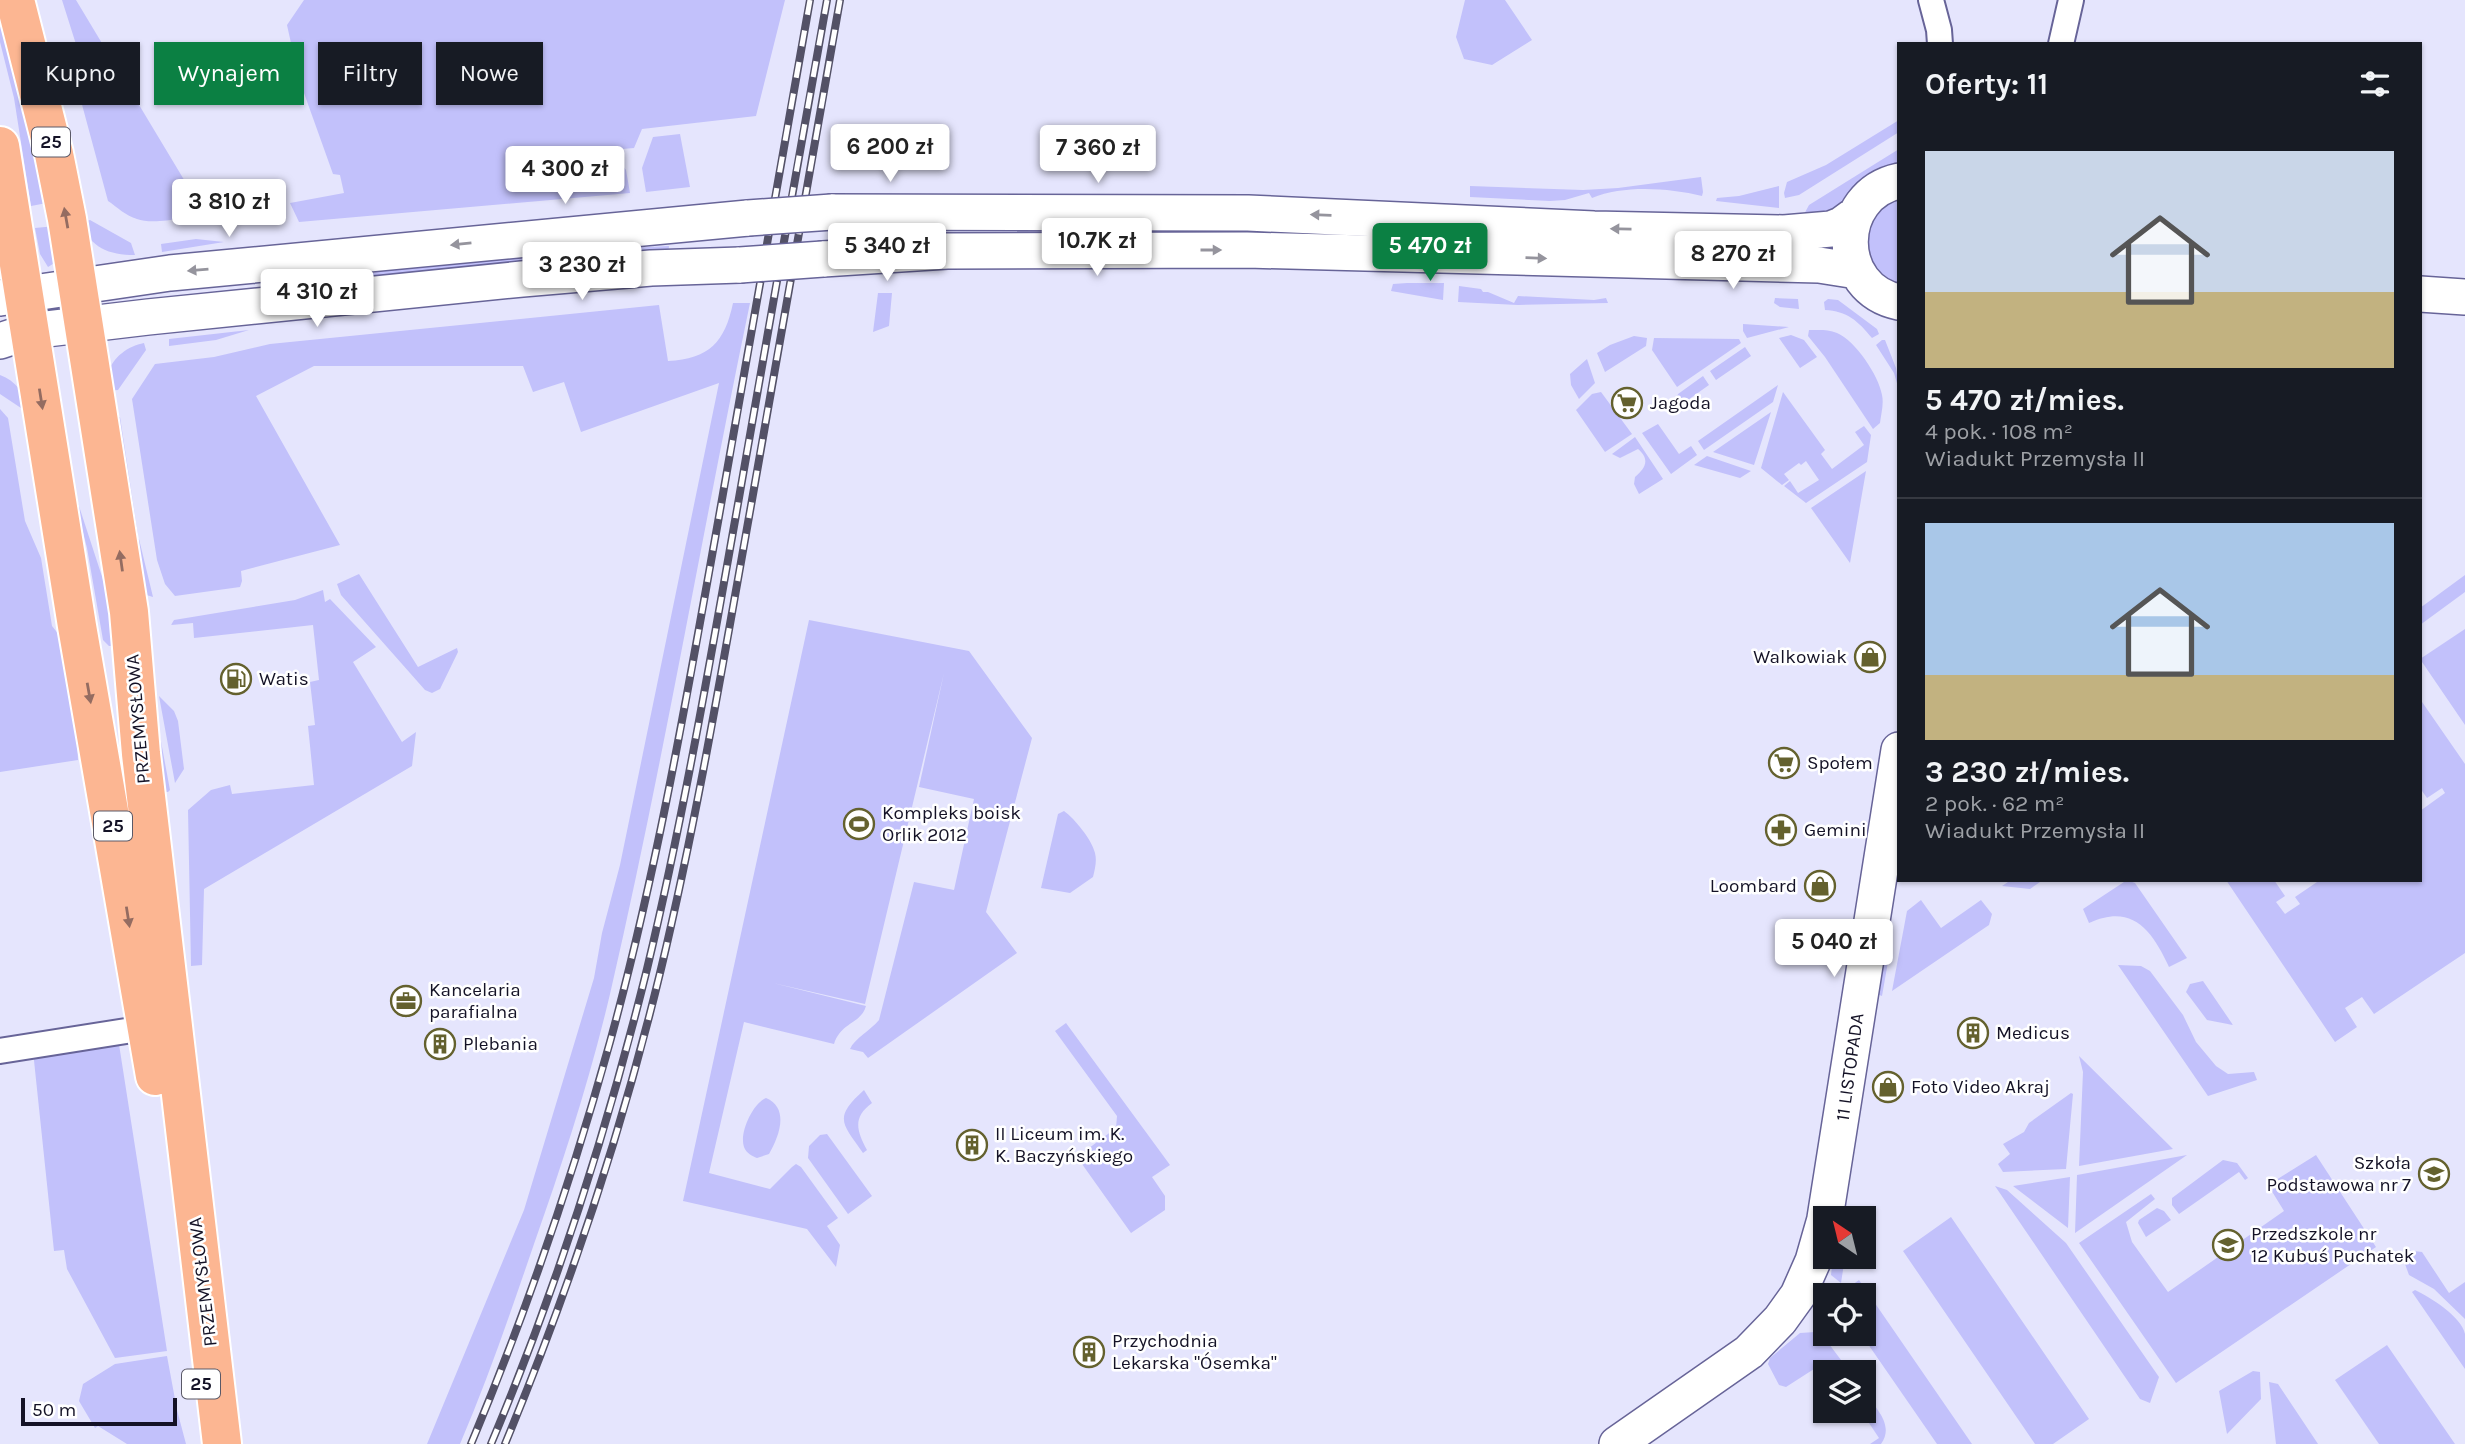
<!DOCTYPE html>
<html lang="pl">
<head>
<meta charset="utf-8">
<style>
	body { margin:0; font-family:Karla,sans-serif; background:#242831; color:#f1f3f6; height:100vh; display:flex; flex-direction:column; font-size:26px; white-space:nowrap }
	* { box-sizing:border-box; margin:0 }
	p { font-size:23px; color:#9ea1a6 }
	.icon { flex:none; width:38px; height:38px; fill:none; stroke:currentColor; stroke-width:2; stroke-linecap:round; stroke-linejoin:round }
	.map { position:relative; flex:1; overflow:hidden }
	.side { position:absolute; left:1897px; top:42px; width:525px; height:840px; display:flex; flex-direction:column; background:#171b24; border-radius:0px; box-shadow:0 2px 5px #0004 }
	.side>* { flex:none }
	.banner { position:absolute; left:21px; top:42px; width:665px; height:63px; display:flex; gap:14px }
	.needle { width:46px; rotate:325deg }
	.fabs { position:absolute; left:1813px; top:1206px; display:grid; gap:14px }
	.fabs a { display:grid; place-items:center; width:63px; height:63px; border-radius:0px; background:#171b24; box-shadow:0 2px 5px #0004; font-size:35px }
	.scale { position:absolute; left:21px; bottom:18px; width:156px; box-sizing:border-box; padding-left:7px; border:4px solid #141226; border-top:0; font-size:19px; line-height:24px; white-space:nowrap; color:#141226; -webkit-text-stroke:5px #fff; paint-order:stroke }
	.price { position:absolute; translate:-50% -60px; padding:0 16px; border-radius:7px; background:#fff; color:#222; font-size:23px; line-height:46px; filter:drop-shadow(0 2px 4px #0008) }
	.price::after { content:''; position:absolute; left:50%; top:42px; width:21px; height:16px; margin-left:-10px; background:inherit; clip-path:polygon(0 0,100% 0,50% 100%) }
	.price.current { background:#0b8043; color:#fff }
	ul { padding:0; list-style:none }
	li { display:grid; align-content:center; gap:14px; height:371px; padding:0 28px }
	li+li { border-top:2px solid #363941 }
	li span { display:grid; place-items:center; height:217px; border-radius:0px; color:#555 }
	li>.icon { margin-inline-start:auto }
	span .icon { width:126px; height:126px; fill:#fffc; stroke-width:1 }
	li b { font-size:30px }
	h2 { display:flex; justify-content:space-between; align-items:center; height:84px; padding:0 28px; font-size:30px }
	.chip { padding:0 24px; border-radius:0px; background:#171b24; box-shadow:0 2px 5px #0004; font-size:24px; line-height:63px }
	.chip.current { background:#0b8043; color:#fff }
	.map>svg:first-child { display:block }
	.green { fill:#c2c1fb }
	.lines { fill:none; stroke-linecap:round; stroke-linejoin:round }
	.street-casing { stroke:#676498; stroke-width:28 }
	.secondary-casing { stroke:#676498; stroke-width:38 }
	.primary-casing { stroke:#fff; stroke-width:42 }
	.street { stroke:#fff; stroke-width:24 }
	.secondary { stroke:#fff; stroke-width:35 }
	.primary { stroke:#fcb692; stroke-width:38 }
	.rail-casing { stroke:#535166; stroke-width:8 }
	.rail { stroke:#fff; stroke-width:5; stroke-dasharray:16; stroke-linecap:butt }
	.secondary-bridge-casing { stroke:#676498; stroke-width:38; stroke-linecap:butt }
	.secondary-bridge { stroke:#fff; stroke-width:35 }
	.oneway { fill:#95949d }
	.oneway2 { fill:#946c61 }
	.labels { text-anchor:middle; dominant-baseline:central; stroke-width:5; stroke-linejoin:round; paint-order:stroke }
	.shield { fill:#fff; stroke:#5a5967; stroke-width:2 }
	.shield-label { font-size:18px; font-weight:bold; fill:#141226 }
	.poi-label { font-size:19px; fill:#141226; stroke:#fff; text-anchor:start }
	.street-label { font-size:19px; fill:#141226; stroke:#fff }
</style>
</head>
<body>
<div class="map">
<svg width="2465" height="1444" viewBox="0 0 2465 1444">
	<rect width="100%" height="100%" fill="#e5e5fd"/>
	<!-- green -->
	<path class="green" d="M0 0 52 202 31 206 14 98 0 42Z
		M62 0H76L201 208C190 219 152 225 137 219 126 216 117 207 108 201L77 86 80 57Z
		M304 0H785L756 116 642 129 634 148 611 150 626 170 630 193 299 222 290 203 344 193 340 175 333 174 299 79 287 25Z
		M1465 0H1505L1532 40 1492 65 1464 59 1456 37Z
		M1899 120V132L1799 195 1785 198 1784 193 1787 182 1826 165Z
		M680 134 690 187 646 192 642 168 653 137Z
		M1899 149V162L1829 213 1802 218 1809 205Z
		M1701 177 1703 192 1702 196C1668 188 1624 185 1592 198L1589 193 1565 200 1550 201 1470 197V186L1583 190 1618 188Z
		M1779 186V208L1716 201 1717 198 1739 196Z
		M1899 199V283C1855 270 1857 216 1899 199Z
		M90 220 131 243 135 255C109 255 90 248 81 222Z
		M56 226V262L48 267 40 254 35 228Z
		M927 226V235L885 236V227Z
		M196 239 224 242 162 252 161 244Z
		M669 246 668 258 166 305 165 297 358 277 391 268 587 250Z
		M1407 283H1444L1443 300 1391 291 1393 284Z
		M1459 286 1481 289 1483 292H1488L1514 303 1518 296 1594 300 1606 298 1608 303 1518 305 1458 302Z
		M878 293H892L889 326 873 332Z
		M1775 298 1798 299 1799 309 1780 307 1774 303Z
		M1828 299 1838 300 1877 329 1879 334 1872 338C1858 321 1847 311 1825 310L1824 302Z
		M733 303H750C702 533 663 765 610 994 590 1079 563 1162 534 1244 511 1311 488 1379 460 1444H427L524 1210 594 978 602 933 620 865 719 383 581 432 564 382 533 392 523 366H314L256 396 340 545 241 571 242 581 240 587 175 596 165 584 157 560 132 399 155 364 214 357 270 344 659 305 668 361C709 359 725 342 733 303Z
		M1743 324 1789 327 1747 338 1743 331Z
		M249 330 216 340 169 346V339Z
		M1809 330C1818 330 1828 329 1837 333 1855 340 1879 376 1882 395 1884 404 1881 414 1880 423L1873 429 1825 357 1808 336Z
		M1791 335 1804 340 1817 357 1800 368 1779 338Z
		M1634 336 1647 338 1646 346 1605 372 1597 353 1610 345Z
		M1654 338 1739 339 1741 343 1677 387 1652 350Z
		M1882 340H1885L1896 368 1899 390 1894 373 1876 345Z
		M144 343 146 350 118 390 108 391C108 386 106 378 108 373 113 357 128 346 144 343Z
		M1745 347 1751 356 1716 380 1710 371Z
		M1587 359 1595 383 1579 399 1571 385 1570 374Z
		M0 375C16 381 24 393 30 409L21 408 0 394Z
		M1703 376 1709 385 1671 412 1678 394Z
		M1778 385 1773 402 1704 450 1698 441Z
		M1601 392 1632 434 1605 452 1576 410 1592 394Z
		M1783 392 1825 450 1821 454 1832 469 1864 445 1855 432 1864 426 1871 435 1867 462 1806 503 1784 486 1790 481 1798 493 1819 480 1806 461 1801 465 1799 463 1784 474 1789 480 1782 485 1761 468Z
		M0 409 8 418 25 521 41 558 52 626 60 636 77 738 78 760 0 772Z
		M1771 412 1754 465 1713 452Z
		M120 417 138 535 131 536 112 419Z
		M1658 424 1679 454 1691 446 1697 455 1671 474 1642 433Z
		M64 425 77 500 110 601 113 646H109L103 640 87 548 56 426Z
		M1635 437 1663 479 1639 494 1634 484 1635 477C1646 468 1650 459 1638 449L1620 458 1612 454Z
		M1707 456 1751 471 1740 478 1694 465Z
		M1866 471 1850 563 1811 508Z
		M139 539 153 597 143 594 131 540Z
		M359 574 418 667 457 648 458 652 440 689 432 693 425 690 341 595 337 584Z
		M2465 575V592L2420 625V608Z
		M323 590 325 602 330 599 376 647 353 662 402 742 416 732 412 766 204 889 202 965 191 966 188 810 211 790 230 785 232 794 314 785 308 726 315 725 310 682 319 680 313 625 194 638 193 623 171 625 174 620 295 600Z
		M809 620 969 651 1032 738 986 912 1017 953 868 1058 863 1052 850 1049C854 1039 871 1030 879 1020L914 882 954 890 974 799 919 787 944 673 865 1004 773 983 866 1006C861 1024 841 1022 834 1044L744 1022 709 1173 770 1189 792 1167 796 1164 801 1167 838 1218 827 1226 840 1245 836 1267 807 1229 683 1201Z
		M2465 629V725L2420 659Z
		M152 693 170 790 168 792H164Z
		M159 696 174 711 178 721 184 769 175 783Z
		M2420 699 2465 764V953L2374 1014 2362 997 2345 1008 2357 1027 2335 1042 2226 880H2274L2285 896 2276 902 2285 914 2300 904 2295 897 2320 880H2420V811L2445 793 2442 788 2427 798 2420 788Z
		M1064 811C1075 819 1092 840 1095 853 1097 861 1095 869 1093 877L1070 893 1041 888 1058 814Z
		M2011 880H2043L2030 889 2002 886Z
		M2127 880 2135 883 2187 958 2169 967C2152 930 2132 903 2089 923L2083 909Z
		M1921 900 1941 928 1981 900 1992 914 1989 925 1892 991 1907 911Z
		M1882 937 1892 939 1882 996 1877 994Z
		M2118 965 2141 966 2150 971 2183 1015 2196 1042 2216 1066 2228 1074 2254 1072 2257 1080 2208 1096Z
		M2203 981 2233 1025 2207 1020 2186 992 2190 984Z
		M1066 1023 1170 1165 1152 1177 1165 1196V1210L1131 1233 1077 1157 1116 1128 1117 1116 1055 1031Z
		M118 1038 167 1351 115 1358 67 1269 64 1250 54 1251 33 1051Z
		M2079 1056 2173 1149 2079 1166 2083 1072Z
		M864 1090 872 1103C853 1117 856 1130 867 1150L863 1153C842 1123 833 1118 864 1090Z
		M2071 1093 2073 1094 2066 1169 2003 1172 1998 1164 2010 1154 2003 1144 2024 1132 2029 1123Z
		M766 1098C790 1108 779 1137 769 1154L757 1158C752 1156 746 1153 744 1147 739 1133 753 1103 766 1098Z
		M827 1134 872 1196 848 1214 808 1158 809 1146 820 1135Z
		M2187 1155 2075 1233 2077 1175Z
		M2316 1155 2376 1247 2176 1383 2079 1243 2151 1194 2155 1199 2126 1222 2132 1242 2168 1292 2284 1211 2268 1185Z
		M2223 1160 2237 1163 2248 1178 2245 1180 2239 1172 2179 1214 2172 1205V1198Z
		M2070 1177 2068 1228 2013 1186Z
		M1995 1186 2007 1190 2066 1243 2159 1377 2150 1403 2140 1399Z
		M2157 1208 2164 1211 2171 1220 2146 1237 2138 1223 2139 1220Z
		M1951 1217 2089 1419 2053 1444H2035L1903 1251Z
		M2406 1250 2422 1252 2449 1293 2465 1282V1319L2434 1289 2409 1275 2405 1264Z
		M1833 1257H1845L1841 1283 1831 1275Z
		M1859 1280 1972 1444H1937L1861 1334H1864V1295H1841V1293Z
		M2415 1290C2430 1297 2462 1317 2465 1334 2465 1345 2465 1358 2465 1369L2412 1292Z
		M1815 1332 1823 1336 1850 1372H1836L1828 1360 1786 1387 1779 1385 1768 1364 1770 1358 1800 1333Z
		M2387 1345 2455 1444H2379L2335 1380Z
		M167 1356 177 1410 186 1444H127L98 1426 95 1428 79 1401 83 1384 115 1364Z
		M2253 1371 2260 1372 2261 1399 2227 1434 2219 1391Z
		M2269 1382 2278 1384 2318 1444H2276Z
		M1864 1392C1875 1407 1895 1425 1881 1444H1870L1879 1438 1861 1411 1864 1410Z"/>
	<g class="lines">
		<!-- street casing -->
		<g class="street-casing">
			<path id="street" d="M1931 0 1939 30 1940 44
				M2061 44 2071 0
				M0 1051 158 1026"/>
		</g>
		<!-- secondary casing -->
		<g class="secondary-casing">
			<path id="secondary" d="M1899 181C1834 195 1834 289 1899 302
				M832 212 1248 213 1594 229 1784 233 1831 229 1841 225 1856 214
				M823 259 947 251 1247 250 1819 265 1857 271
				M2420 294 2465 297
				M0 298 170 273 748 218
				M0 341 30 331 148 317 522 279 651 268 740 265
				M1825 1218 1899 750
				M1617 1444 1749 1352 1780 1320 1798 1295 1813 1261 1825 1219"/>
		</g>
		<!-- primary casing -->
		<g class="primary-casing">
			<path id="primary" d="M15 0 54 154 67 219 129 612 141 754 222 1444
				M0 146 77 626 155 1076"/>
		</g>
		<!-- street -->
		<use href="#street" class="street"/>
		<!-- secondary -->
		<use href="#secondary" class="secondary"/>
		<!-- primary -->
		<use href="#primary" class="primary"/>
		<!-- rail casing -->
		<g class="rail-casing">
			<path id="rail" d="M471 1444C526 1313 572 1179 610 1042 657 871 687 696 718 522 749 348 779 174 810 0
				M491 1444C556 1290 607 1131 647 969 683 819 709 667 736 515 766 343 796 172 827 0
				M505 1444C569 1290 622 1131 661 969 698 814 724 657 752 500 781 333 811 167 840 0"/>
		</g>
		<!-- rail -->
		<use href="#rail" class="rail"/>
		<!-- secondary-bridge casing -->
		<g class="secondary-bridge-casing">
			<path id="secondary-bridge" d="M748 218 832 212
				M740 265 823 259"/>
		</g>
		<!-- secondary-bridge -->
		<use href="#secondary-bridge" class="secondary-bridge"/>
	</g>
	<!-- one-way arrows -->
	<defs><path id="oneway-solid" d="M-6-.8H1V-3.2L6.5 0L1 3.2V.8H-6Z" transform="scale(1.75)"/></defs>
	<g class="oneway">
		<use href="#oneway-solid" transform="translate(1321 215) rotate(-178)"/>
		<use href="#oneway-solid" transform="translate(1621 229) rotate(-179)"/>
		<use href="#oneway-solid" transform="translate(461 244) rotate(174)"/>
		<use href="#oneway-solid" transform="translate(1211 250)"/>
		<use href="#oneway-solid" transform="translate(1536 258) rotate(2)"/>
		<use href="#oneway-solid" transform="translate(198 270) rotate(175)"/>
	</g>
	<g class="oneway2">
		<use href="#oneway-solid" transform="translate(66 218) rotate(-100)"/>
		<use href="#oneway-solid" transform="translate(41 399) rotate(81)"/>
		<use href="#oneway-solid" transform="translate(121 561) rotate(-98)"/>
		<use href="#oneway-solid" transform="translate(89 693) rotate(80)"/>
		<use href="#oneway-solid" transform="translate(128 917) rotate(81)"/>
	</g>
	<!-- icons -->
	<defs>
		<g id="supermarket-ring" transform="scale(1.575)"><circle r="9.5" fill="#fff" stroke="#64612e" stroke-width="1.5"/><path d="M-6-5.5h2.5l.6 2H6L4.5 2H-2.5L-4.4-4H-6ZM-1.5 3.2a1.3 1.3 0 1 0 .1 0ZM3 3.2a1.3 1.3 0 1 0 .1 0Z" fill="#64612e"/></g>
		<g id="shop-ring" transform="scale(1.575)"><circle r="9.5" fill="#fff" stroke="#64612e" stroke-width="1.5"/><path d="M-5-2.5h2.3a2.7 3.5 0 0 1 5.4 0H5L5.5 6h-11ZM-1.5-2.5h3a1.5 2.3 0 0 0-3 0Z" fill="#64612e"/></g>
		<g id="fuel-ring" transform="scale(1.575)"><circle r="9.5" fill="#fff" stroke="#64612e" stroke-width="1.5"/><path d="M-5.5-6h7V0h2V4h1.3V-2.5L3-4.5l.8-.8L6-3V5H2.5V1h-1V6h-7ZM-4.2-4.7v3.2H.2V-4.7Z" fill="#64612e"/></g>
		<g id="stadium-ring" transform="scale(1.575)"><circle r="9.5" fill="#fff" stroke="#64612e" stroke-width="1.5"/><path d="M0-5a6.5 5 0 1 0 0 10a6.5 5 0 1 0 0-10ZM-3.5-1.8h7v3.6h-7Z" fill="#64612e"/></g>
		<g id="pharmacy-ring" transform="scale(1.575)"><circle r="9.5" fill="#fff" stroke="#64612e" stroke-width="1.5"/><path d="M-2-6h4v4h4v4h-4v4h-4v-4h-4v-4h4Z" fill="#64612e"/></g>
		<g id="office-ring" transform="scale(1.575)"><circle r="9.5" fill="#fff" stroke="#64612e" stroke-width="1.5"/><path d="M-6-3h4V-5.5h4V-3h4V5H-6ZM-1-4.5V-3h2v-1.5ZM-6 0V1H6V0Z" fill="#64612e"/></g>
		<g id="building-ring" transform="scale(1.575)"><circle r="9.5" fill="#fff" stroke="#64612e" stroke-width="1.5"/><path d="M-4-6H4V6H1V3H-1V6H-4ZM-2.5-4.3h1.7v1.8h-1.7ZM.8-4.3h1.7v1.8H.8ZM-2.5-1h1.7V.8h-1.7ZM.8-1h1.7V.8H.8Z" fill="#64612e"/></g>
		<g id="school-ring" transform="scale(1.575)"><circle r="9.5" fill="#fff" stroke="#64612e" stroke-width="1.5"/><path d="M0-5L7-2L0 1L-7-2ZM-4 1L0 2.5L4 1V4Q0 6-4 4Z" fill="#64612e"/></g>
	</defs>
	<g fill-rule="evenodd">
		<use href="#supermarket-ring" x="1627" y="403"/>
		<use href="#shop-ring" x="1870" y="657"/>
		<use href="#fuel-ring" x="236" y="679"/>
		<use href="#supermarket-ring" x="1784" y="763"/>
		<use href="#stadium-ring" x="859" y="824"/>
		<use href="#pharmacy-ring" x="1781" y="830"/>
		<use href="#shop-ring" x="1820" y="886"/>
		<use href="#office-ring" x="406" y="1001"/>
		<use href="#building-ring" x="1973" y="1033"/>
		<use href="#building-ring" x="440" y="1044"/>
		<use href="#shop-ring" x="1888" y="1087"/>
		<use href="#building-ring" x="972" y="1145"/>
		<use href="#school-ring" x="2434" y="1174"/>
		<use href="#school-ring" x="2228" y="1245"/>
		<use href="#building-ring" x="1089" y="1352"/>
	</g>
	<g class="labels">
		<!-- shield labels -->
		<g class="shield">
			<rect x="32" y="127.5" width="38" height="29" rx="5"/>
			<rect x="94" y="811.5" width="38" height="29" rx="5"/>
			<rect x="182" y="1369.5" width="38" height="29" rx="5"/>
		</g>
		<g class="shield-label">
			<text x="51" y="142">25</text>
			<text x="113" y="826">25</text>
			<text x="201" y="1384">25</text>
		</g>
		<!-- poi labels -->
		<g class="poi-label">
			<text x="1650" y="403">Jagoda</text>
			<text x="1847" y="657" text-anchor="end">Walkowiak</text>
			<text x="259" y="679">Watis</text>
			<text x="1807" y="763">Społem</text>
			<text x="882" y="813">Kompleks boisk<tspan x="882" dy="22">Orlik 2012</tspan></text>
			<text x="1804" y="830">Gemini</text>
			<text x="1797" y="886" text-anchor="end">Loombard</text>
			<text x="429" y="990">Kancelaria<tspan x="429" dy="22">parafialna</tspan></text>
			<text x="1996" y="1033">Medicus</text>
			<text x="463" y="1044">Plebania</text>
			<text x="1911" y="1087">Foto Video Akraj</text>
			<text x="995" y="1134">II Liceum im. K.<tspan x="995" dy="22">K. Baczyńskiego</tspan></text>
			<text x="2411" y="1163" text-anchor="end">Szkoła<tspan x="2411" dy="22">Podstawowa nr 7</tspan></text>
			<text x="2251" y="1234">Przedszkole nr<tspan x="2251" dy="22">12 Kubuś Puchatek</tspan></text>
			<text x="1112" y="1341">Przychodnia<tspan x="1112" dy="22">Lekarska "Ósemka"</tspan></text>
		</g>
		<!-- street labels -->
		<g class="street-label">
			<text transform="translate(138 719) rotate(-95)">PRZEMYSŁOWA</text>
			<text transform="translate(1850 1067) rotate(-82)">11 LISTOPADA</text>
			<text transform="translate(203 1282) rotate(-97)">PRZEMYSŁOWA</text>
		</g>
	</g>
</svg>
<div class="fabs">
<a><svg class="needle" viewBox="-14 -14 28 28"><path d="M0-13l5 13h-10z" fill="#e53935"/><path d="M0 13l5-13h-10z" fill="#9ea1a6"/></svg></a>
<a><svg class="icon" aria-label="locate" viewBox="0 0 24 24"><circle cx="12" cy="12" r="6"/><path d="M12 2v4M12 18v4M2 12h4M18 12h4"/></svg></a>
<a><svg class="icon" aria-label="layers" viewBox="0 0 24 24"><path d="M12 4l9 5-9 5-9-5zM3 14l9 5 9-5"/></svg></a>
</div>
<div class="scale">50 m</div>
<b class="price" style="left:890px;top:184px">6 200 zł</b>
<b class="price" style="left:1098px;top:185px">7 360 zł</b>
<b class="price" style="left:565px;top:206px">4 300 zł</b>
<b class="price" style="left:229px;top:239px">3 810 zł</b>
<b class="price" style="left:1097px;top:278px">10.7K zł</b>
<b class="price" style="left:887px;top:283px">5 340 zł</b>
<b class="price current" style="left:1430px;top:283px">5 470 zł</b>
<b class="price" style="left:1733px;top:291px">8 270 zł</b>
<b class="price" style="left:582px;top:302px">3 230 zł</b>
<b class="price" style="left:317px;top:329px">4 310 zł</b>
<b class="price" style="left:1834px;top:979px">5 040 zł</b>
<div class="banner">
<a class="chip">Kupno</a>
<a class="chip current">Wynajem</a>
<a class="chip">Filtry</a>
<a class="chip">Nowe</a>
</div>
<section class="side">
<h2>Oferty: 11<svg class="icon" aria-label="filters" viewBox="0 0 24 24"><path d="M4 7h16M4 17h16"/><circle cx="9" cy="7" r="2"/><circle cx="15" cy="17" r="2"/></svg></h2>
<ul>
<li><span style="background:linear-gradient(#c9d6e8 65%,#c2b280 0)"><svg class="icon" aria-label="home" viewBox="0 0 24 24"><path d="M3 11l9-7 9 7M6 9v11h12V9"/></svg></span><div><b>5 470 zł/mies.</b><p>4 pok. · 108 m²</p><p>Wiadukt Przemysła II</p></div></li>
<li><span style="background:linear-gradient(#a9c7e8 70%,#c2b280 0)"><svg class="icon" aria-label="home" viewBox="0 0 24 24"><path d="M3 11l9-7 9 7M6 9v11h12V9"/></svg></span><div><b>3 230 zł/mies.</b><p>2 pok. · 62 m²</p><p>Wiadukt Przemysła II</p></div></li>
</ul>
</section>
</div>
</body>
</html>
